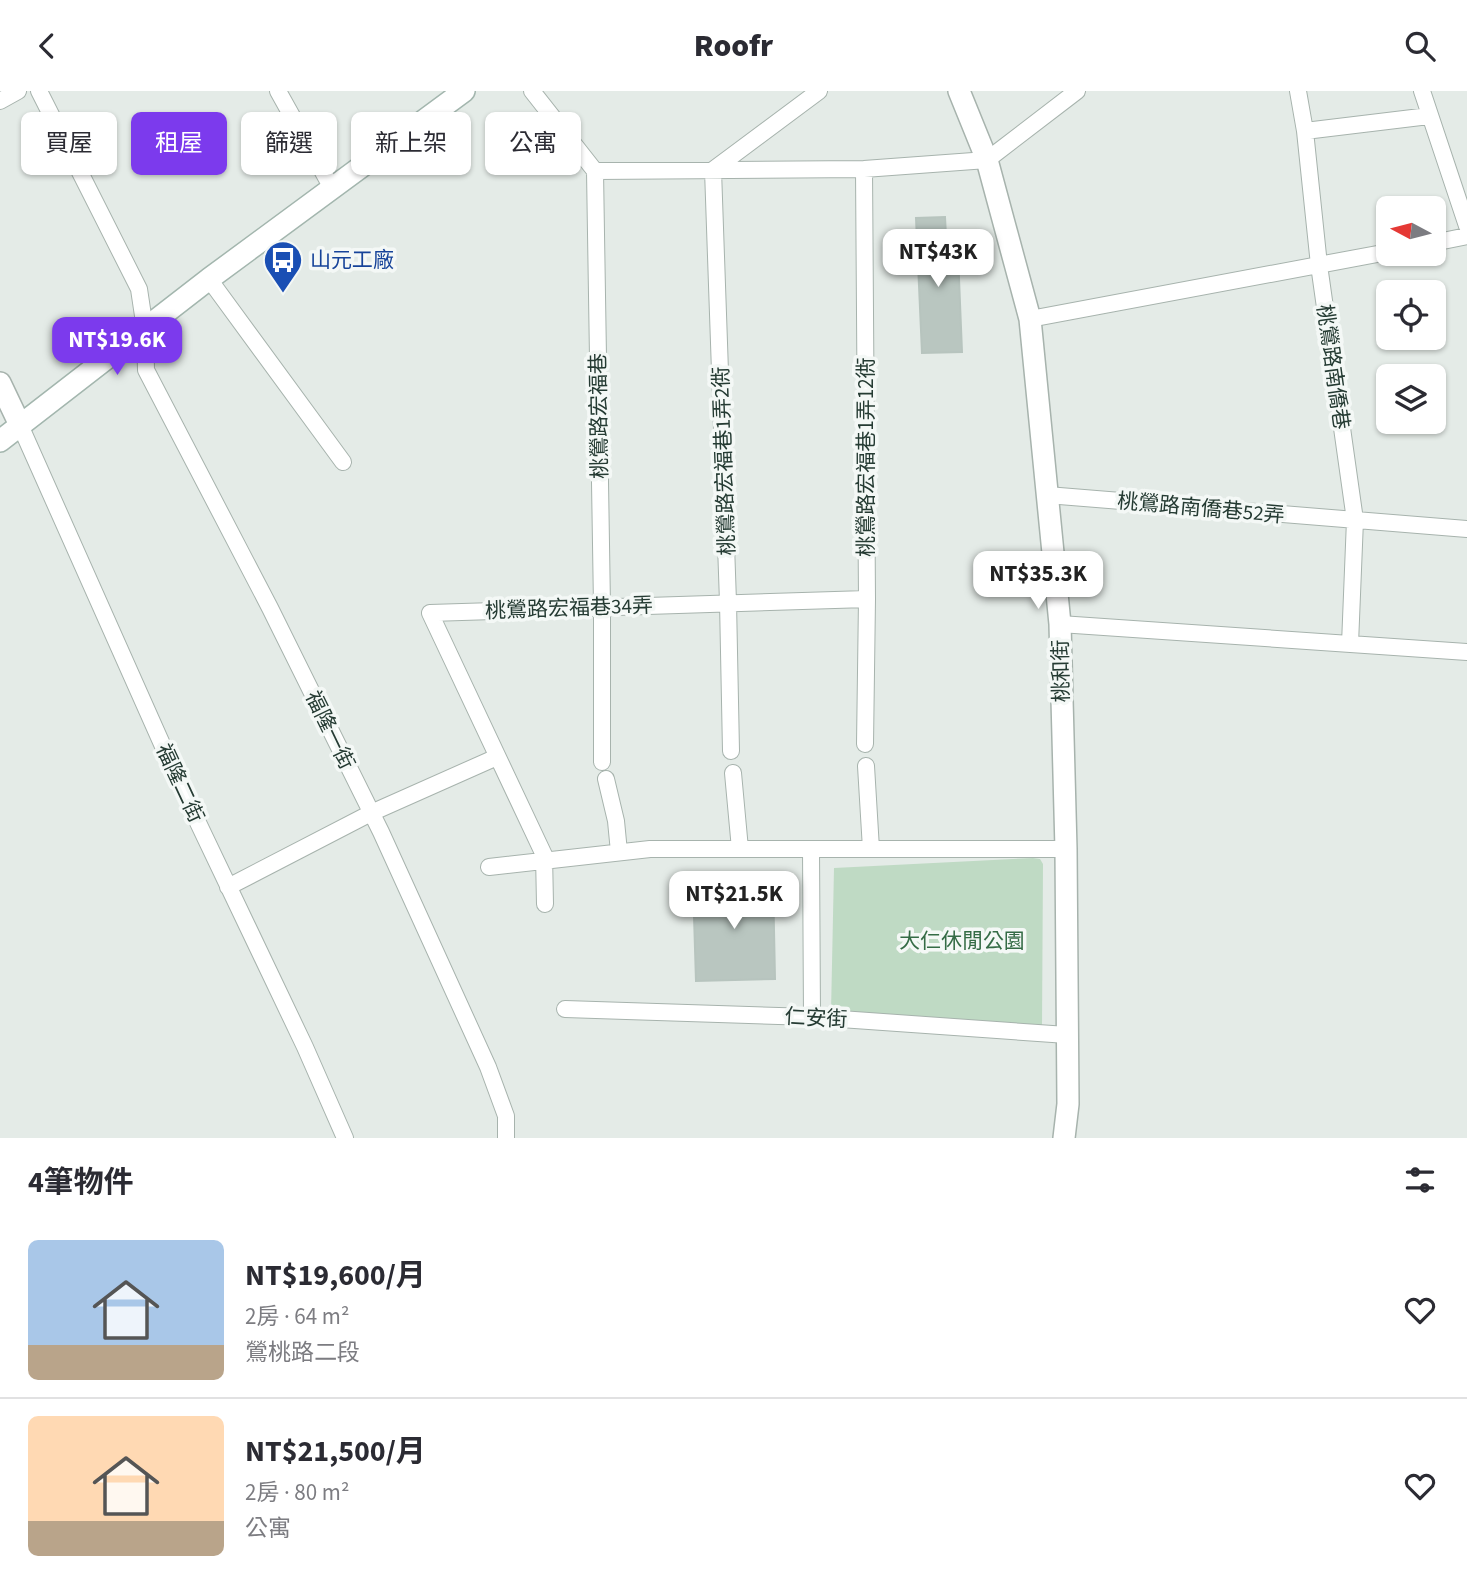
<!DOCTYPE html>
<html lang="zh-TW">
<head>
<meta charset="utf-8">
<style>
	body { margin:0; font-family:"Source Sans 3","Noto Sans TC",sans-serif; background:#f7f7f7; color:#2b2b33; height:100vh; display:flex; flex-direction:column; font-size:26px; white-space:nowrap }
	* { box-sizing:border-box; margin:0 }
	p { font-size:23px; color:#7c7c81 }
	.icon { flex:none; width:38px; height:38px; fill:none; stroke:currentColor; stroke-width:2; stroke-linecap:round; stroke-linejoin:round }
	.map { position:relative; height:1047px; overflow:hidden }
	.details { display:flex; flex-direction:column; background:#fff; flex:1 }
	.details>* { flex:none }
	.banner { position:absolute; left:21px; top:21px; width:700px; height:63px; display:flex; gap:14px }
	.needle { width:46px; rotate:277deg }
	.fabs { position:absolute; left:1376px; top:105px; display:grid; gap:14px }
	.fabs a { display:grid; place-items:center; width:70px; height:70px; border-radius:10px; background:#fff; box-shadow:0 2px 5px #0004; font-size:35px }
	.price { position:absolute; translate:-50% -60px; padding:0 16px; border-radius:14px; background:#fff; color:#222; font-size:23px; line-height:46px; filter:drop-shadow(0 2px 4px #0008) }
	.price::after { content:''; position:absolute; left:50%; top:42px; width:21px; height:16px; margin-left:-10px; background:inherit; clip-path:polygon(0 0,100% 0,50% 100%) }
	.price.selected { background:#7c3aed; color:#fff }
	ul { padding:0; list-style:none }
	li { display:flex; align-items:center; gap:21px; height:175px; padding:0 28px }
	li+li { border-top:2px solid #e1e1e2 }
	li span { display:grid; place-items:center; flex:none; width:196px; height:140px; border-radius:10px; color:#555 }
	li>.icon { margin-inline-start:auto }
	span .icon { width:84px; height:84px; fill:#fffc; stroke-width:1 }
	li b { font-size:30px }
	h2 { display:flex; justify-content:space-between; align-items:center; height:84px; padding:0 28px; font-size:30px }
	.tag { padding:0 24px; border-radius:10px; background:#fff; box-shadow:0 2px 5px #0004; font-size:24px; line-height:63px }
	.tag.selected { background:#7c3aed; color:#fff }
	header { display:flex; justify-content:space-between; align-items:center; height:91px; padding:0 28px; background:#fff; font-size:32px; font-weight:800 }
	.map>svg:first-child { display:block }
	.green { fill:#bfdac4 }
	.building { fill:#b9c6c0; stroke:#b7c4be; stroke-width:2 }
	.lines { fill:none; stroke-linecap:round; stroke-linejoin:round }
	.lane-casing { stroke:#a7b3ad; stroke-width:18 }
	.street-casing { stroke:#a7b3ad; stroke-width:24 }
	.secondary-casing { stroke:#a3b6ae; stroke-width:24 }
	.lane { stroke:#fff; stroke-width:16 }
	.street { stroke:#fff; stroke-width:21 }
	.secondary { stroke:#fff; stroke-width:21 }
	.labels { text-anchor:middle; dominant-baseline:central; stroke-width:7; stroke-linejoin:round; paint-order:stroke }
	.transit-label { font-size:21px; fill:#164399; stroke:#f4f8f6; text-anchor:start }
	.street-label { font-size:21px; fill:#253b33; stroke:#f4f8f6 }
	.park-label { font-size:21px; fill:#356c46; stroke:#f4f8f6 }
</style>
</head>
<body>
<header><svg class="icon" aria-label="back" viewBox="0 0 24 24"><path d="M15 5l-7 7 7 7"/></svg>Roofr<svg class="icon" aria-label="search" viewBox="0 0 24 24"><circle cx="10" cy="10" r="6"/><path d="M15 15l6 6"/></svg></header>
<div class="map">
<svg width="1467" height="1047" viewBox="0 0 1467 1047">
	<rect width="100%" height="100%" fill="#e4ebe7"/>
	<!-- green -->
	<path class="green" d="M1033 767 1040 768 1043 773 1042 936 831 921 834 777Z"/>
	<!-- building -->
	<path class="building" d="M945 126 947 164 958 163 962 261 922 262 916 127Z
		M773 790 775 888 696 890 693 792Z"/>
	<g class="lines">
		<!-- lane casing -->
		<g class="lane-casing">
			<path id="lane" d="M39 0 139 198 145 238 146 279 270 517 381 741 488 976 506 1025V1047
				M278 0 332 97
				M532 0 595 80 602 515V671
				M1298 0 1305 40 1319 174 1355 429 1350 553
				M1422 0 1467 135
				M0 10 18 0
				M1305 40 1429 25
				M864 78 867 508 865 653
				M595 80 864 78 987 69 1077 0
				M1433 152 1467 145
				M209 188 343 371
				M1030 228 1388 161
				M20 334 182 698 305 956 345 1047
				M1047 404 1467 438
				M1060 533 1467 561
				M731 660 728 511 713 79 819 0
				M866 675 871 758
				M733 682 740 758
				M606 688 616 730 619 761
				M811 758 812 926
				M489 776 650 758H1066
				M228 796 371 722 497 666
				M545 813 544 764 430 522 867 508
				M565 918 812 926 1067 944"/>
		</g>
		<!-- street casing -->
		<g class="street-casing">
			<path id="street" d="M959 0 987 69 1030 228 1060 533 1066 758 1068 1013 1064 1047
				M0 292 20 334"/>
		</g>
		<!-- secondary casing -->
		<g class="secondary-casing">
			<path id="secondary" d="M0 350 209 188 464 0"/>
		</g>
		<!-- lane -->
		<use href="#lane" class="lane"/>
		<!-- street -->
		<use href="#street" class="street"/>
		<!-- secondary -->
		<use href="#secondary" class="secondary"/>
	</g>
	<!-- icons -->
	<defs>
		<g id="bus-pin" transform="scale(2.0125)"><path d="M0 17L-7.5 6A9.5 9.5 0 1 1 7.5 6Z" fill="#1a4fb4" stroke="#f4f8f6"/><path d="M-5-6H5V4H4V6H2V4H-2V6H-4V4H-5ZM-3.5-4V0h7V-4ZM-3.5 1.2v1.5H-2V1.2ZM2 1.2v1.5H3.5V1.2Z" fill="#fff"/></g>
	</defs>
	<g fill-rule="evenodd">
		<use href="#bus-pin" x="283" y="169"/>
	</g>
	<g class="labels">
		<!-- transit labels -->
		<g class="transit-label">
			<text x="310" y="169">山元工廠</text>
		</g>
		<!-- street labels -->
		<g class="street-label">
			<text transform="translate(1333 276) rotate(82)">桃鶯路南僑巷</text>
			<text transform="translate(599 325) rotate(-91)">桃鶯路宏福巷</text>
			<text transform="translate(866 366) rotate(-90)">桃鶯路宏福巷1弄12衖</text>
			<text transform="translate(724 370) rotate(-92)">桃鶯路宏福巷1弄2衖</text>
			<text transform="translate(1201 417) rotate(5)">桃鶯路南僑巷52弄</text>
			<text transform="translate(569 517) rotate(-2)">桃鶯路宏福巷34弄</text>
			<text transform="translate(1061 580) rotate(-91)">桃和街</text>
			<text transform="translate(330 639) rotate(64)">福隆一街</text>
			<text transform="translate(180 692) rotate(65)">福隆二街</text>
			<text transform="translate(816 927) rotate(3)">仁安街</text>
		</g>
		<!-- park labels -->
		<g class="park-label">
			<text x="962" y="850">大仁休閒公園</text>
		</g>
	</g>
</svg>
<div class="fabs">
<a><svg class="needle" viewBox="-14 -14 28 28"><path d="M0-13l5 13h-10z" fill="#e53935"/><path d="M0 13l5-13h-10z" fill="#7c7c81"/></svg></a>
<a><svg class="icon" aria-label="locate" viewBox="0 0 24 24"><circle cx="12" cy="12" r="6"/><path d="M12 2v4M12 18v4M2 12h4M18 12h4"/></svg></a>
<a><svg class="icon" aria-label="layers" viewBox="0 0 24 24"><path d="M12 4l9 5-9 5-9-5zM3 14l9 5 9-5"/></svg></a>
</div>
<b class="price" style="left:938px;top:198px">NT$43K</b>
<b class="price selected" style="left:117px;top:286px">NT$19.6K</b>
<b class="price" style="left:1038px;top:520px">NT$35.3K</b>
<b class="price" style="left:734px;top:840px">NT$21.5K</b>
<div class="banner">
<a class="tag">買屋</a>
<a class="tag selected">租屋</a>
<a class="tag">篩選</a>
<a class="tag">新上架</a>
<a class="tag">公寓</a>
</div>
</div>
<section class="details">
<h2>4筆物件<svg class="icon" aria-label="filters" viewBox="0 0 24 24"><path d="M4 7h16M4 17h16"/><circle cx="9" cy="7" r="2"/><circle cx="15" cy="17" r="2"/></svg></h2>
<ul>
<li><span style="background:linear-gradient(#a9c7e8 75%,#b9a48a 0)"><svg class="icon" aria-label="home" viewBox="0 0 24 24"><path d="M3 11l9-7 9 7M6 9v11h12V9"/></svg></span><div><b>NT$19,600/月</b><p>2房 · 64 m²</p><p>鶯桃路二段</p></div><svg class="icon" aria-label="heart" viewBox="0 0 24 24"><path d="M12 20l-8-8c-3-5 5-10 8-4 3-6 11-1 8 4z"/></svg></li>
<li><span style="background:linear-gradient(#ffd9b3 75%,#b9a48a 0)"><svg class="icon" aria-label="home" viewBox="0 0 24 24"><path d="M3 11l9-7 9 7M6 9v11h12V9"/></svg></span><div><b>NT$21,500/月</b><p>2房 · 80 m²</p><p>公寓</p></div><svg class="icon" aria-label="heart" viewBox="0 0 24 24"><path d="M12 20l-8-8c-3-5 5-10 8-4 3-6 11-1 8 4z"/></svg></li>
</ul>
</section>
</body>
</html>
